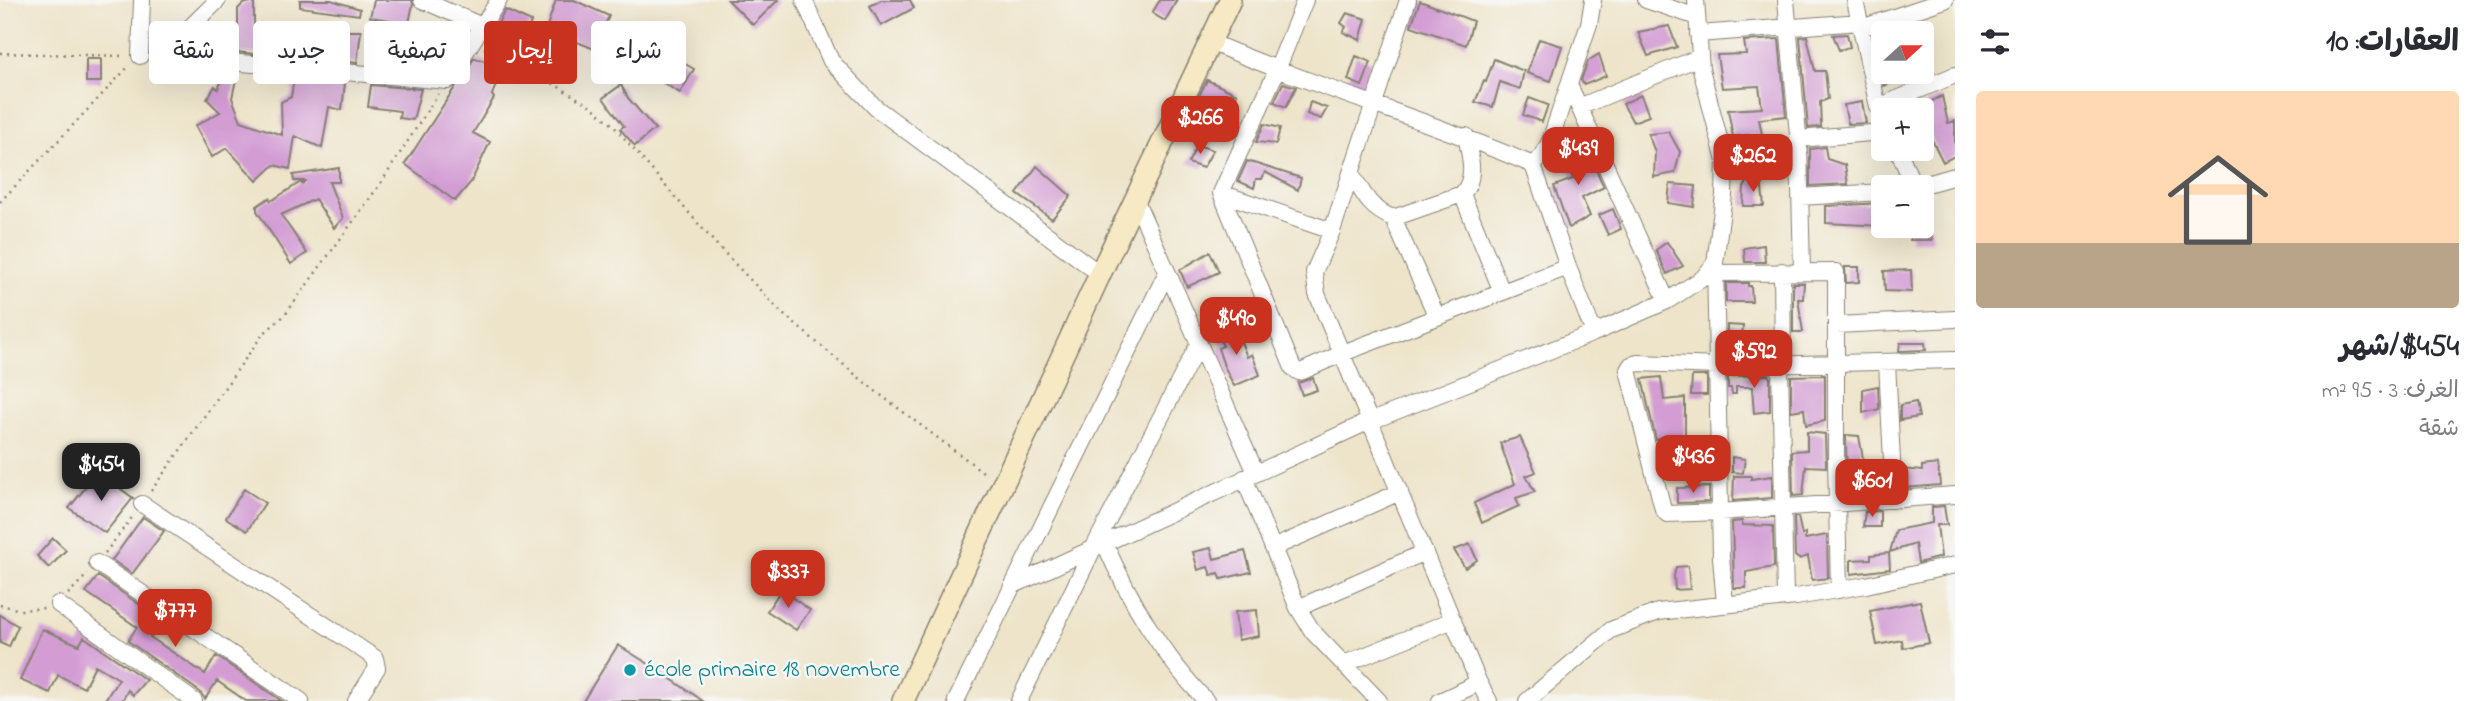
<!DOCTYPE html>
<html lang="ar">
<head>
<meta charset="utf-8">
<style>
	body { margin:0; font-family:"Indie Flower","Playpen Sans Arabic",sans-serif; background:#f7f7f7; color:#2b2b33; direction:rtl; height:100vh; display:flex; flex-direction:column; font-size:26px; white-space:nowrap }
	* { box-sizing:border-box; margin:0 }
	p { font-size:23px; color:#7c7c81 }
	.icon { flex:none; width:38px; height:38px; fill:none; stroke:currentColor; stroke-width:2; stroke-linecap:round; stroke-linejoin:round }
	.map { position:relative; flex:1; overflow:hidden; direction:ltr }
	.drawer { display:flex; flex-direction:column; background:#fff; width:525px }
	.drawer>* { flex:none }
	.guide { position:absolute; left:21px; top:21px; width:665px; height:63px; direction:rtl; display:flex; gap:14px }
	.needle { width:46px; rotate:69deg }
	.controls { position:absolute; left:1871px; top:21px; display:grid; gap:14px }
	.controls a { display:grid; place-items:center; width:63px; height:63px; border-radius:7px; background:#fff; box-shadow:0 7px 28px #0002; font-size:35px }
	.price { position:absolute; translate:-50% -60px; padding:0 16px; border-radius:14px; background:#c8321e; color:#fff; font-size:23px; line-height:46px; filter:drop-shadow(0 2px 4px #0008) }
	.price::after { content:''; position:absolute; left:50%; top:42px; width:21px; height:16px; margin-left:-10px; background:inherit; clip-path:polygon(0 0,100% 0,50% 100%) }
	.price.on { background:#222; color:#fff }
	ul { padding:0; list-style:none }
	li { display:grid; align-content:center; gap:14px; height:371px; padding:0 21px }
	li span { display:grid; place-items:center; height:217px; border-radius:7px; color:#555 }
	li>.icon { margin-inline-start:auto }
	span .icon { width:126px; height:126px; fill:#fffc; stroke-width:1 }
	li b { font-size:30px }
	h2 { display:flex; justify-content:space-between; align-items:center; height:84px; padding:0 21px; font-size:30px }
	.pill { padding:0 24px; border-radius:7px; background:#fff; box-shadow:0 7px 28px #0002; font-size:24px; line-height:63px }
	.pill.on { background:#c8321e; color:#fff }
	main { display:flex; flex:1; min-height:0 }
	.map>svg:first-child { display:block }
	.building { fill:#d39dd4 }
	.lines { fill:none; stroke-linecap:round; stroke-linejoin:round }
	.minor-casing { stroke:#858073; stroke-width:18 }
	.secondary-casing { stroke:#858073; stroke-width:24 }
	.path { stroke:#858073; stroke-width:2.5; stroke-dasharray:2 5; stroke-linecap:butt }
	.minor { stroke:#fff; stroke-width:16 }
	.secondary { stroke:#f7e9c3; stroke-width:21 }
	.culture-dot { fill:#0f9aa8; stroke:#f6f6f2; stroke-width:2.5 }
	.labels { text-anchor:middle; dominant-baseline:central; stroke-width:5; stroke-linejoin:round; paint-order:stroke }
	.culture-label { font-size:24px; fill:#0d838f; stroke:#f6f6f2; text-anchor:start }
</style>
</head>
<body>
<main>
<section class="drawer">
<h2>العقارات: 10<svg class="icon" aria-label="filters" viewBox="0 0 24 24"><path d="M4 7h16M4 17h16"/><circle cx="9" cy="7" r="2"/><circle cx="15" cy="17" r="2"/></svg></h2>
<ul>
<li><span style="background:linear-gradient(#ffd9b3 70%,#b9a48a 0)"><svg class="icon" aria-label="home" viewBox="0 0 24 24"><path d="M3 11l9-7 9 7M6 9v11h12V9"/></svg></span><div><b>$454/شهر</b><p>الغرف: 3 · 95 m²</p><p>شقة</p></div></li>
</ul>
</section>
<div class="map">
<svg width="1955" height="701" viewBox="0 0 1955 701">
	<rect width="100%" height="100%" fill="#f6f6f2"/>
	<filter id="ink" filterUnits="userSpaceOnUse"><feTurbulence type="fractalNoise" baseFrequency=".0143" numOctaves="2"/><feDisplacementMap in="SourceGraphic" scale="14" xChannelSelector="R" yChannelSelector="G"/><feConvolveMatrix kernelMatrix="1 2 1 2 8 2 1 2 1" color-interpolation-filters="sRGB"/></filter>
	<filter id="wash" filterUnits="userSpaceOnUse"><feTurbulence type="fractalNoise" baseFrequency=".00686" numOctaves="4" result="noise"/><feDisplacementMap in="SourceGraphic" scale="28" xChannelSelector="R" yChannelSelector="G"/><feGaussianBlur stdDeviation="1.57" result="paint"/><feColorMatrix in="noise" values="0 0 0 0 0 0 0 0 0 0 0 0 0 0 0 0 0 1.4 0 .05"/><feComposite in="paint" operator="in"/></filter>
	<g filter="url(#wash)">
		<rect width="100%" height="100%" fill="#eee4ca"/>
		<g id="blocks">
			<!-- building -->
			<path class="building" d="M300 0H331L360 9 359 15 300 7Z
				M374 0H412L413 4 404 47 388 38 390 20 370 17Z
				M556 0H574L609 16 594 49 546 29Z
				M728 0H778L753 25Z
				M881 0H910L914 8 881 26 870 6Z
				M1160 0H1177L1165 21 1152 13Z
				M254 1V27L265 26V55L217 50 218 27H238V9L243 4Z
				M1420 1 1473 21 1466 45 1411 26Z
				M505 10 531 22 521 44 494 31Z
				M1347 13 1366 19 1360 40 1343 32 1346 27 1341 23Z
				M1669 26 1677 47 1648 56 1638 32Z
				M293 31H308L305 58 293 57Z
				M344 31H361L357 63 339 61Z
				M1847 34 1850 47 1839 50 1833 35Z
				M1807 36 1815 71H1825L1828 99 1820 102 1821 127 1808 128 1800 37Z
				M1539 39 1562 46 1551 81 1527 73Z
				M1779 39 1786 116 1759 119 1762 134 1733 137 1728 110 1762 108 1759 86 1722 88 1717 55 1746 54 1744 41Z
				M409 50 432 55 429 69 405 67Z
				M668 54 694 69 680 93 654 77Z
				M1599 54 1606 76 1584 85 1581 80 1588 61Z
				M1356 56 1371 62 1362 86 1348 80Z
				M474 58 503 66 492 95 494 98 473 133 490 142 471 182 455 201 405 164Z
				M86 59H101V82H86Z
				M1494 59 1524 71 1520 89 1500 82 1493 107 1475 102 1484 81 1486 82Z
				M226 72 237 75 232 98 241 121 282 135 281 102 291 97 294 78 345 83 342 110 329 107 322 148 295 136 290 169 274 165 257 181 227 148 212 157 195 126 220 112 207 99 215 86 218 89Z
				M1881 72H1918V73L1884 86Z
				M1207 80 1237 94 1228 110 1199 96Z
				M1283 83 1296 87 1286 107 1274 102Z
				M371 85 421 89 413 120 399 118 400 111 368 107Z
				M621 85 628 98 655 129 635 146 620 129 624 126 603 98Z
				M1641 95 1649 116 1633 122 1623 104Z
				M1942 96 1948 123 1955 121V156L1943 162 1929 134 1922 112 1926 108V104Z
				M1529 98 1548 105 1542 122 1523 115Z
				M1310 102 1327 108 1321 119 1307 114Z
				M1862 102 1866 123 1848 124 1844 105Z
				M1264 124 1280 128 1276 144 1256 142Z
				M1669 132 1680 152 1675 173 1654 177 1655 152 1648 134Z
				M1197 145 1213 150 1203 168 1188 163Z
				M1825 147 1827 159 1845 165 1848 184 1810 186V149Z
				M1587 150 1604 187 1582 198 1590 216 1569 228 1554 186 1573 179 1564 155Z
				M1247 161 1301 178 1298 190 1265 172 1262 179H1256L1254 188 1238 181Z
				M1037 166 1071 196 1052 219 1017 194Z
				M339 168V182H329L343 218 334 228 315 199 281 215 307 253 291 264 257 211V206L269 198 271 201 301 182 302 184 305 181H294L293 175Z
				M1761 180 1764 206H1743L1744 188 1747 182Z
				M1670 184 1696 186 1694 207 1668 203Z
				M1883 203V226L1826 223V206Z
				M1613 209 1621 229 1608 235 1599 215Z
				M1910 226H1930L1932 240H1910Z
				M1667 242 1683 266 1667 274 1656 250Z
				M1764 245 1765 262H1745L1744 248Z
				M1210 252 1219 272 1187 287 1180 270Z
				M1845 267H1859V282L1846 283Z
				M1911 270 1912 292 1885 291 1884 271Z
				M1726 283H1748V286H1751L1752 302H1726Z
				M1793 283H1804L1803 299H1798L1803 332H1793Z
				M1234 324 1247 357 1252 354 1260 375 1234 386 1224 366 1218 348 1223 346 1216 333Z
				M1727 325 1743 326 1740 355H1727Z
				M1900 343H1925L1926 350 1899 351Z
				M1768 375 1770 378V411L1754 413 1752 387H1736V394H1732L1731 388H1728V376Z
				M1825 375V421L1806 425 1804 409 1791 411V376Z
				M1692 376H1707V395H1691Z
				M1661 377 1664 400 1685 398V448L1707 450 1709 463 1683 460V471L1665 472 1659 439 1656 440 1642 379Z
				M1313 378 1317 390 1302 395 1298 383Z
				M1878 386 1879 409 1863 413V389Z
				M1916 402 1919 417 1900 420V405Z
				M1807 432 1825 434 1826 467 1806 466 1803 495 1793 496 1792 451 1807 450Z
				M1846 435 1859 436 1865 470H1872L1873 464H1879L1883 490 1847 492Z
				M1520 437 1536 472 1526 476 1535 492 1516 498 1519 506 1482 523 1474 503 1515 484 1500 443Z
				M1732 457 1745 459 1743 473 1732 472Z
				M1938 464 1940 485 1904 488V469L1922 471V466Z
				M98 472 133 498 105 533 69 508Z
				M1734 476H1751V479L1772 476V498L1733 501Z
				M1709 487V502L1677 503V488Z
				M244 489 265 503 247 531 226 518Z
				M1944 506 1947 525H1937L1941 557 1918 563 1915 544 1890 552 1896 530 1932 523V507Z
				M1880 511V527H1863L1865 512Z
				M143 517 164 531 132 574 112 560Z
				M1794 517H1798L1802 535 1805 533V539L1827 535 1828 578 1812 580 1808 556 1799 559 1795 556Z
				M1742 521V525L1773 526 1774 567 1746 572V588H1734L1732 522Z
				M53 538 66 550 49 568 37 556Z
				M1470 544 1477 560 1465 568 1454 550Z
				M1211 548 1214 559 1245 551 1251 572 1221 579 1219 573 1211 575 1208 567 1198 570 1193 552Z
				M1889 553 1890 569 1851 574V560L1871 559V555Z
				M1688 566 1690 589 1675 590 1674 576 1676 567Z
				M98 576 162 620 150 637 205 674 216 656 282 701H246L217 681 205 699 200 692 128 641 137 627 86 592Z
				M781 590 810 610 796 630 767 611Z
				M1920 601 1929 643 1903 648 1902 640 1877 645 1870 611Z
				M1257 610 1259 636 1238 640 1235 612Z
				M0 615 18 626 9 647 0 643Z
				M42 629 79 645 84 637 146 680 133 695 128 690 122 701H104L119 679 95 665 84 688 58 675 50 693 20 680Z
				M618 645 652 666 703 701H583Z"/>
		</g>
	</g>
	<g filter="url(#ink)">
		<use href="#blocks" fill-opacity="0" stroke="#858073" stroke-width="2"/>
		<g class="lines">
			<!-- minor casing -->
			<g class="minor-casing">
				<path id="minor" d="M422 0 482 26
					M804 0 831 61 876 108 1100 274
					M1305 0 1277 70 1221 193 1293 368 1299 372 1303 371 1343 353 1568 267
					M1408 0 1332 231 1314 272 1317 294 1478 681 1468 688 1440 701
					M1646 0 1697 17
					M1696 0 1701 69 1725 161 1724 195 1715 263 1721 557 1725 604
					M1786 0 1799 146 1802 271
					M1855 0 1878 107 1883 117
					M1861 28 1945 0
					M1698 34 1860 22
					M1210 42C1316 88 1427 119 1533 165L1568 267 1594 333
					M140 56 142 0
					M161 56 447 81 499 0
					M161 56 218 0
					M1570 87 1667 301
					M1579 107 1700 57
					M1878 107 1955 75
					M1798 139 1883 132
					M1898 149 1914 187
					M1533 165 1543 155 1550 141 1589 24 1593 0
					M1351 173C1364 195 1369 208 1393 218L1462 194C1477 178 1470 156 1466 136
					M1916 187 1955 176
					M1221 193 1332 231
					M1462 194 1502 292
					M1800 197 1883 192
					M1136 201 1256 473
					M1393 218 1437 317
					M1782 271 1783 365
					M1715 273 1836 272V457L1839 590
					M1837 325 1955 319
					M1955 360 1718 366 1638 363 1631 365 1628 370 1663 509 1667 514 1720 512 1955 495
					M1887 363 1894 500
					M1780 365 1785 598
					M1244 478 1298 608 1313 632 1379 701
					M142 504 375 658 377 668 356 701
					M1104 542C1131 603 1160 652 1206 701
					M1275 547 1400 492
					M97 563 301 701
					M1014 585 1361 425 1594 333 1667 301 1703 278 1715 263
					M58 604 194 701
					M1298 608 1425 552
					M1344 664 1453 620
					M1478 681 1489 701
					M956 701 1167 272
					M1019 701 1094 547 1198 345
					M1527 701 1611 630 1658 612 1796 597 1866 585 1955 565"/>
			</g>
			<!-- secondary casing -->
			<g class="secondary-casing">
				<path id="secondary" d="M903 701 1100 274 1230 0"/>
			</g>
			<!-- path -->
			<path class="path" d="M484 48 539 75 592 107 612 124 715 243 784 315 874 390 987 475
				M0 53 126 56
				M0 202 130 65
				M151 491 263 334 285 315 381 183 438 94
				M105 553 133 516
				M68 594 88 574
				M0 605 21 610 45 608"/>
			<!-- minor -->
			<use href="#minor" class="minor"/>
			<!-- secondary -->
			<use href="#secondary" class="secondary"/>
		</g>
	</g>
	<!-- markers -->
	<circle class="culture-dot" cx="630" cy="670" r="7"/>
	<g class="labels">
		<!-- culture labels -->
		<g class="culture-label">
			<text x="644" y="670">école primaire 18 novembre</text>
		</g>
	</g>
</svg>
<div class="controls">
<a><svg class="needle" viewBox="-14 -14 28 28"><path d="M0-13l5 13h-10z" fill="#e53935"/><path d="M0 13l5-13h-10z" fill="#7c7c81"/></svg></a>
<a>+</a>
<a>−</a>
</div>
<b class="price" style="left:1200px;top:156px">$266</b>
<b class="price" style="left:1578px;top:187px">$439</b>
<b class="price" style="left:1753px;top:194px">$262</b>
<b class="price" style="left:1236px;top:357px">$490</b>
<b class="price" style="left:1754px;top:390px">$592</b>
<b class="price" style="left:1693px;top:495px">$436</b>
<b class="price on" style="left:101px;top:503px">$454</b>
<b class="price" style="left:1872px;top:519px">$601</b>
<b class="price" style="left:788px;top:610px">$337</b>
<b class="price" style="left:175px;top:649px">$777</b>
<div class="guide">
<a class="pill">شراء</a>
<a class="pill on">إيجار</a>
<a class="pill">تصفية</a>
<a class="pill">جديد</a>
<a class="pill">شقة</a>
</div>
</div>
</main>
</body>
</html>
